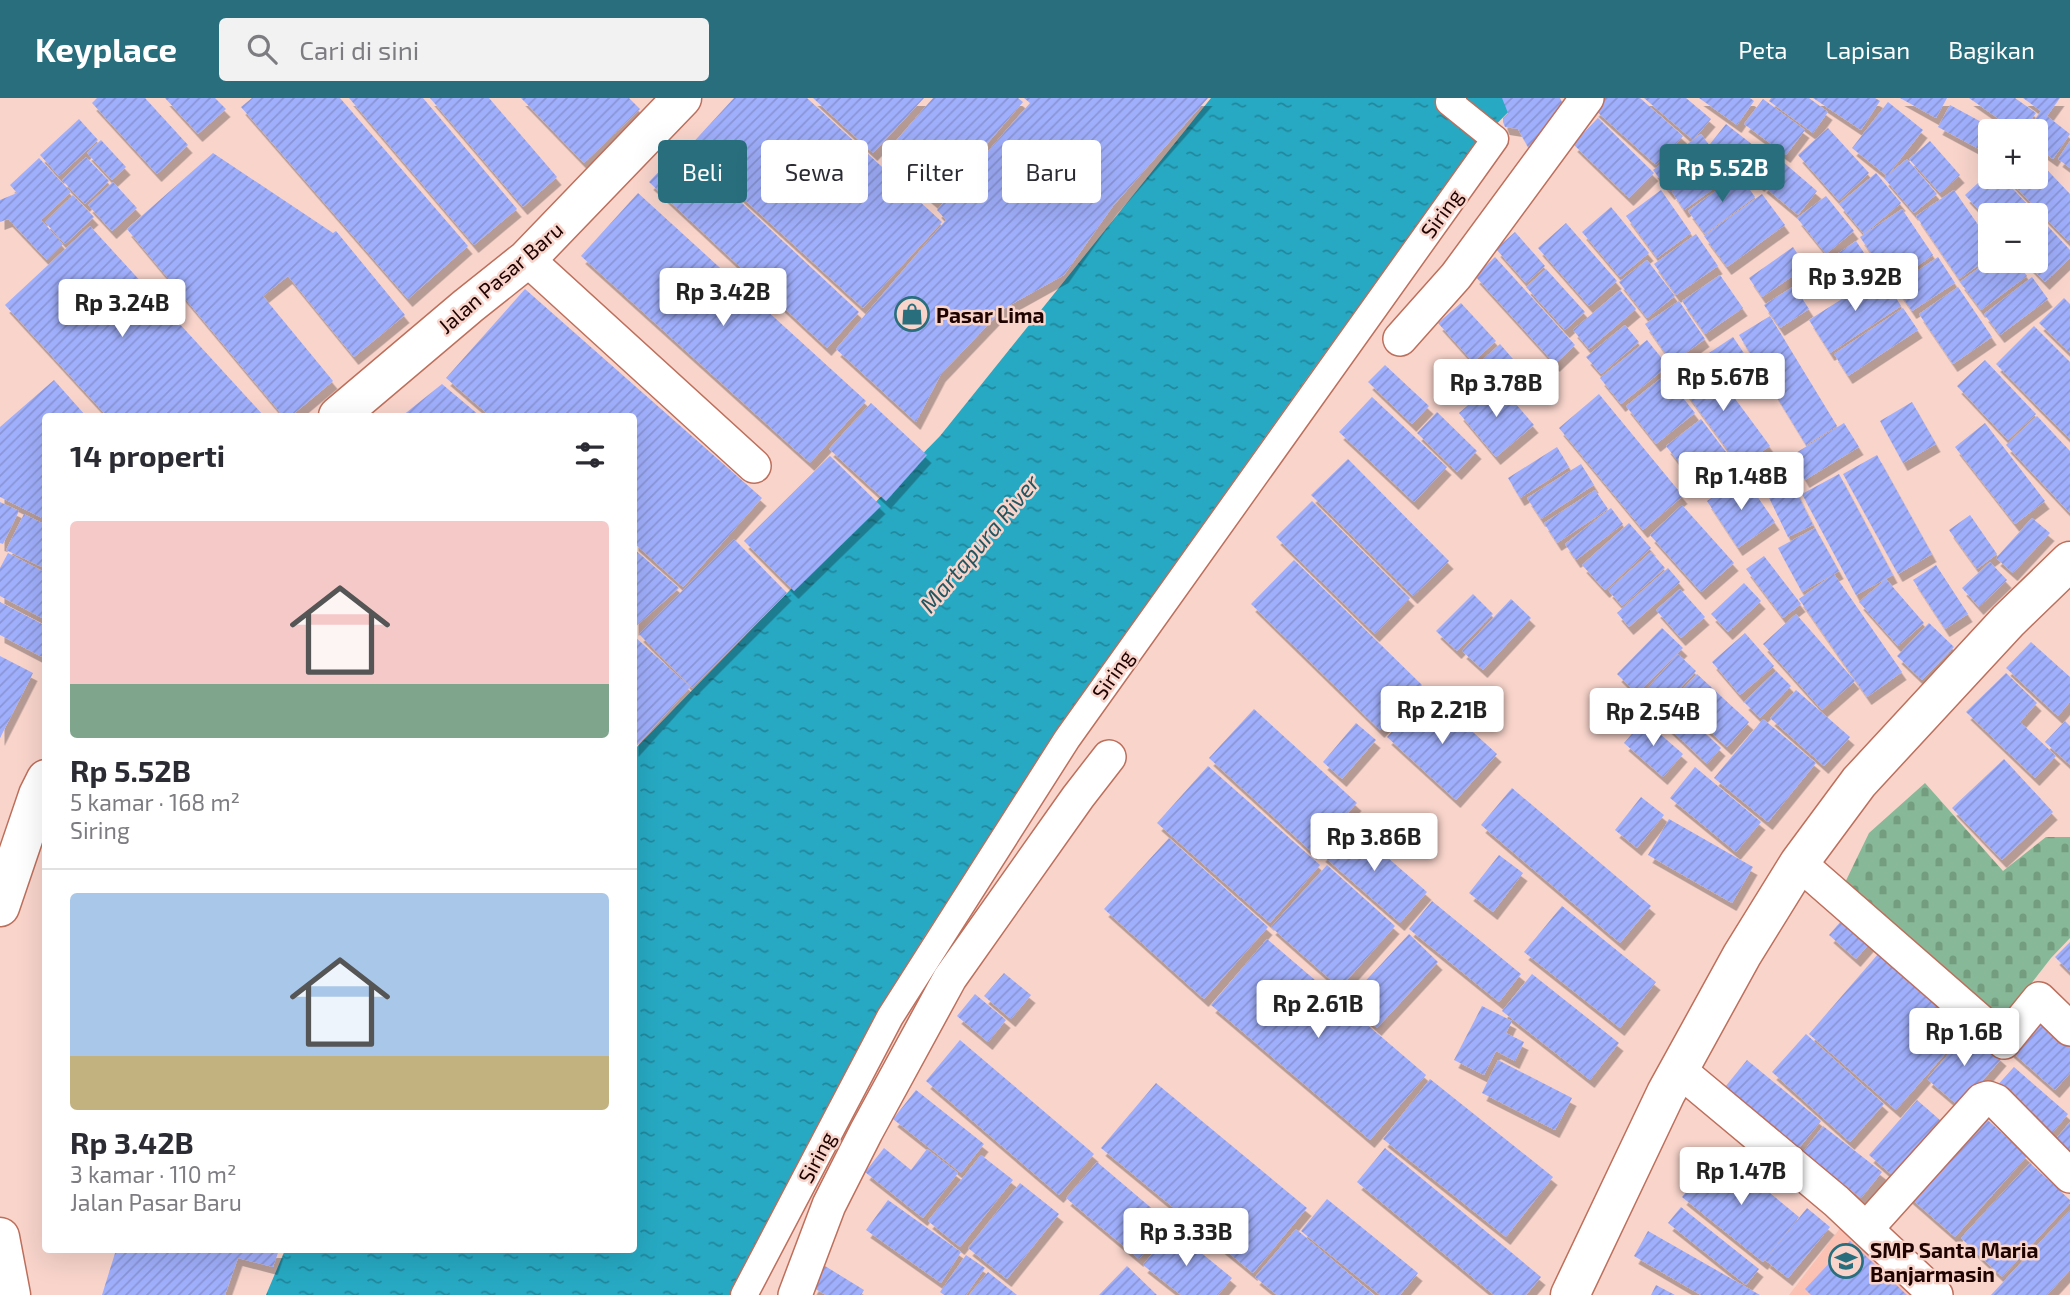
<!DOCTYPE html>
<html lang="id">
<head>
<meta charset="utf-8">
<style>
	body { margin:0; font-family:"Exo 2",sans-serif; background:#f2f2f3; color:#2b2b33; height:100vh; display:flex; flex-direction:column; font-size:26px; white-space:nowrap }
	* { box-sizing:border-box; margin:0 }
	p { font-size:23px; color:#7c7c81 }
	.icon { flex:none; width:38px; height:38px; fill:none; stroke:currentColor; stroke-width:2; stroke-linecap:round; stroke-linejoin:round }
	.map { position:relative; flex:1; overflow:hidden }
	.sheet { position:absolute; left:42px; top:315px; width:595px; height:840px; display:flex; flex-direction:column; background:#fff; border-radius:7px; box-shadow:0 7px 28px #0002 }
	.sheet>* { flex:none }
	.banner { position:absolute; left:658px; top:42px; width:665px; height:63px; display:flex; gap:14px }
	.buttons { position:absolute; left:1978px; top:21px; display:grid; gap:14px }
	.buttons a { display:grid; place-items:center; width:70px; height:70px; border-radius:7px; background:#fff; box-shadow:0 7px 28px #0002; font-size:35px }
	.price { position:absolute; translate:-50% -60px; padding:0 16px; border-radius:7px; background:#fff; color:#222; font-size:23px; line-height:46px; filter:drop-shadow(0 2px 4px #0008) }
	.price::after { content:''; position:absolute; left:50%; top:42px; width:21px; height:16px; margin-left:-10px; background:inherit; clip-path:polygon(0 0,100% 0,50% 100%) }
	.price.selected { background:#286e7d; color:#fff }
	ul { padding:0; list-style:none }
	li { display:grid; align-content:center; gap:14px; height:371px; padding:0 28px }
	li+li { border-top:2px solid #e1e1e2 }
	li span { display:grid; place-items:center; height:217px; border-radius:7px; color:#555 }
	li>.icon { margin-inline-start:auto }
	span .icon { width:126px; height:126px; fill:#fffc; stroke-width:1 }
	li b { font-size:30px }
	h2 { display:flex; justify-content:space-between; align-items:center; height:84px; padding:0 28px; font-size:30px }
	.tag { padding:0 24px; border-radius:7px; background:#fff; box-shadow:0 7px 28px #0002; font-size:24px; line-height:63px }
	.tag.selected { background:#286e7d; color:#fff }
	header { display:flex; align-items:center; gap:42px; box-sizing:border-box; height:98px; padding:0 35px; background:#286e7d; color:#fff }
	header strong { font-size:33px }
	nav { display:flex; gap:38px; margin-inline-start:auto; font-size:24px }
	.search { width:490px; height:63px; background:#f2f2f3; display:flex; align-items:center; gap:18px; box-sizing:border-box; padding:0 24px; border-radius:7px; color:#7c7c81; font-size:26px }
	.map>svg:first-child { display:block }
	.built { fill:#fbc1b3 }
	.cemetery { fill:url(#cemetery-stones) }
	.water { fill:url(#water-ripples) }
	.building { fill:url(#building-hatch); filter:url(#shadow) }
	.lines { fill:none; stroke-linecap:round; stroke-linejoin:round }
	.pedestrian-casing { stroke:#be6f5b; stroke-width:29 }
	.minor-casing { stroke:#be6f5b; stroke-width:36 }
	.tertiary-casing { stroke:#be6f5b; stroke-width:41 }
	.secondary-casing { stroke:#be6f5b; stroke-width:41 }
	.pedestrian { stroke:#fff; stroke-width:26 }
	.minor { stroke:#fff; stroke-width:33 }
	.tertiary { stroke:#fff; stroke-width:38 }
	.secondary { stroke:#fff; stroke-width:38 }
	.labels { text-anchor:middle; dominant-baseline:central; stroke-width:5; stroke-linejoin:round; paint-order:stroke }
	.street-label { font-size:21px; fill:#1e0300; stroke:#f8d4cb }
	.poi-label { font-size:21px; font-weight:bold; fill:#1e0300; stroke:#f8d4cb; text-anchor:start }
	.water-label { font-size:23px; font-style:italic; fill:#235661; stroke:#f8d4cb }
</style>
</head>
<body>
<header>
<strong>Keyplace</strong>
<div class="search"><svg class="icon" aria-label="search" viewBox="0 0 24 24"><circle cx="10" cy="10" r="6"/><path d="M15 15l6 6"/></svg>Cari di sini</div>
<nav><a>Peta</a><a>Lapisan</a><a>Bagikan</a></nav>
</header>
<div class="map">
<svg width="2070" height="1197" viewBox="0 0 2070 1197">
	<defs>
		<pattern id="cemetery-stones" width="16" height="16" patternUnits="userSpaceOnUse" patternTransform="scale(1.75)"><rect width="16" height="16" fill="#87b897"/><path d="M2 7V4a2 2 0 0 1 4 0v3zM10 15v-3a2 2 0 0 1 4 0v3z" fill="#749d80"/></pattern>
		<pattern id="water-ripples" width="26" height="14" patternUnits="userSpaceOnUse" patternTransform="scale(1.75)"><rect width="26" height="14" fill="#27a9c3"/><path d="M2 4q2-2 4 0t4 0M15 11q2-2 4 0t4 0" fill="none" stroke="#21879c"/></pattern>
		<pattern id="building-hatch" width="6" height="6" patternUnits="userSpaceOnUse" patternTransform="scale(1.75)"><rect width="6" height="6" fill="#a0affc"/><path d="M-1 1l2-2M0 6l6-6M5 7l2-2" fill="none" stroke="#8995d6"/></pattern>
		<filter id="shadow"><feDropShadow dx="4.5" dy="8" stdDeviation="0" flood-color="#0004"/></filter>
	</defs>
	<rect width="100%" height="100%" fill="#f8d4cb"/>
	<!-- built -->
	<path class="built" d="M1841 1129 1915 1197H1789Z"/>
	<!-- cemetery -->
	<path class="cemetery" d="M1925 685 2003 773 2046 739H2070V840L2051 860 1999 927 1839 797 1869 735Z"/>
	<!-- water -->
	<path class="water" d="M1211 0H1522L1475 48 1307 280 1087 590 926 836 881 909 730 1197H266L285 1152H634V652L940 338Z"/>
	<!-- building -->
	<path class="building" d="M97 0H145L188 47 157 76 92 5Z
		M165 0H215L226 11 198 36Z
		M252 0H340L468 148 408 201 241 9Z
		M349 0H423L517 111 474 147Z
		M430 0H489L557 79 523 109Z
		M521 0H629L640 11 584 65Z
		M734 0H807L942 124 863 210 688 50Z
		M813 0H924L873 55Z
		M933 0H1018L1023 4 936 105 882 59Z
		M1024 0H1208L1113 108 1064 177 1003 211 941 276 916 324 836 251 946 122 937 112 1030 5Z
		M1502 0H1560L1565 10 1528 49 1518 31 1505 29 1503 24V20L1508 15Z
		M1604 0H1640L1683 38 1656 67 1594 11Z
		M1644 0H1686L1711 21 1693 42Z
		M1699 0H1750L1754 3 1737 27Z
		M1771 0H1809L1828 14 1813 35 1769 3Z
		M1813 0H1875L1880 3 1861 32Z
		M1900 0H1947L1936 20Z
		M1969 0H2015L2036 15 2023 33H2016Z
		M2023 0H2060L2047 18 2070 36 2053 61 2035 48V33H2026L2041 13Z
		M1763 1 1805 32 1786 57 1744 26Z
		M1888 4 1923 32 1887 78 1852 50Z
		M1950 7 1998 33H1990V57L1938 29Z
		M1598 20 1654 75 1629 100 1573 46Z
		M79 21 98 42 59 78 40 57Z
		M1726 26 1776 65 1760 86 1710 46Z
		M1828 30 1869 75 1839 103 1798 57Z
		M1701 36 1718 59 1670 94 1653 72Z
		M101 42 126 69 112 82 87 55Z
		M1930 43 1960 77 1940 95 1909 61Z
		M2070 43V70L2058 61Z
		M682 49 859 214 827 250 649 84Z
		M213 55 333 135 336 133 405 217 354 259 288 178 263 198 333 283 291 318H283L127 131Z
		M86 59 109 83 85 106 62 82Z
		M1721 59 1733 77 1684 112 1672 94Z
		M2035 59 2070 96V141L2068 143 2006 79H2035Z
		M39 60 71 94 41 122 63 146 47 162 8 121 0 124V102L17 95 10 87Z
		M1907 61 1937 96 1914 115 1884 80Z
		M1782 63 1817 93 1798 117 1762 87Z
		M1990 74V79H2002L2070 152V160L2045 184 2025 163H2035V117H1990V124L1965 97Z
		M1876 75 1901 105 1864 136 1839 106Z
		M1739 76 1755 99 1705 136 1688 113Z
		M113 84 137 110 112 133 88 107Z
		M1661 92 1691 135 1657 160 1626 118Z
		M1954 92 1990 144V159L1959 181 1916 118Z
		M638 95 866 303 810 365 581 158Z
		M1762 96 1785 127 1727 169 1704 138Z
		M73 97 94 119 65 146 45 124Z
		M1826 98 1854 133 1826 156 1797 120Z
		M1611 109 1649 155 1620 179 1582 134Z
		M1902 111 1933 157 1892 186 1860 139Z
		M1566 125 1617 183 1589 208 1538 150Z
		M90 128 264 318H107L5 207Z
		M1515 134 1545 168 1526 185 1496 151Z
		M1696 136 1718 168 1676 197 1654 166Z
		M1856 143 1877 174 1842 198 1821 167Z
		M1793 149 1806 169 1762 199 1749 180Z
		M1495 159 1575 247 1555 266 1475 178Z
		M1938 159 1955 185 1912 213 1895 188Z
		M1647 162 1675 198 1647 220 1619 184Z
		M1988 163H2016L2027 178 1981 212 1960 184Z
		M1546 171 1585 214 1565 232 1526 189Z
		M1881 176 1901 208 1830 255 1809 222Z
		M1720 177 1743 210 1705 236 1682 203Z
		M2032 179 2048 201 2000 237 1984 216Z
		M1794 188 1809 211 1780 230 1764 207Z
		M1958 189 1992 239 1953 266 1919 216Z
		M525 191 762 400 683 489 634 445V318H490L446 280Z
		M1620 192 1636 211 1589 251 1573 232Z
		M2064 200 2070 206V255L2039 225Z
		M1679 203 1705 241 1672 265 1645 226Z
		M1461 205 1496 243 1473 264 1438 225Z
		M1903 210 1918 232 1848 278 1834 256Z
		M1770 218 1837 328 1806 347 1739 237Z
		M1625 227 1639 244 1601 276 1586 259Z
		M2034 228 2070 264V341L1996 266Z
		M1733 239 1758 276 1734 292 1709 255Z
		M1647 242 1668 268 1621 306 1600 280Z
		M1500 246 1530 281 1511 298 1481 263Z
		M1705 260 1770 348 1740 369 1676 281Z
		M1985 262 2036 316 2008 342 1957 288Z
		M1385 267 1429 308 1412 326 1368 284Z
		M1665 277 1695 315 1656 346 1626 308Z
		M54 282 86 318H46V422L0 399V329Z
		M1496 283 1534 327 1496 359 1459 315Z
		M442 286 480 318H402Z
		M1599 296 1683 398 1643 432 1559 330Z
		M1372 299 1447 369 1414 404 1339 334Z
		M1912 304 1936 346 1903 365 1880 323Z
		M871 305 927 357 886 403 829 351Z
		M1437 314 1477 353 1457 374 1417 335Z
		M2037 318 2070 353V415L2006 347Z
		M1701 321 1729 358 1695 385 1666 348Z
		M1844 325 1859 349 1805 382 1791 358Z
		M1985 325 2045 403 2015 426 1955 349Z
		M1557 349 1569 369 1520 400 1508 380Z
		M1877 357 1932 456 1898 476 1843 376Z
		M830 358 881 408 794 493 744 443Z
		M1348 361 1449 463 1413 498 1311 397Z
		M1581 366 1594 387 1541 421 1527 400Z
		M1785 371 1813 427 1788 439 1761 383Z
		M1839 376 1893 477 1856 497 1802 396Z
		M1743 378 1775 424 1738 450 1707 403Z
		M1595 392 1608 411 1557 445 1544 425Z
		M1312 403 1410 500 1375 536 1276 439Z
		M0 404 19 413 3 446 0 445Z
		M1682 407 1734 465 1701 494 1650 437Z
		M1611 410 1623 426 1576 462 1565 446Z
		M24 416 46 427V471L6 452Z
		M1970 417 1997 456 1977 471 1949 432Z
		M2032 420 2050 435 2013 475 1996 460Z
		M1629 425 1651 450 1605 492 1582 467Z
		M1815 430 1839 473 1802 494 1778 450Z
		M734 441 787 495 692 590 639 536Z
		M634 451 679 490 634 530Z
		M1651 454 1665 470 1622 508 1608 492Z
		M8 455 46 475V522L0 498V470Z
		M1764 458 1801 506 1783 520 1746 471Z
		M1294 462 1422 587 1380 632 1251 506Z
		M1990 464 2007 482 1979 509 1962 490Z
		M1936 467 1968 516 1945 531 1913 482Z
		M1668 470 1680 484 1629 529 1617 515Z
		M1834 476 1902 574 1867 599 1799 501Z
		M1886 481 1924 525 1898 548 1859 504Z
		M1744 485 1761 503 1728 534 1711 516Z
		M1680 491 1705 519 1681 540 1656 512Z
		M1473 496 1493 516 1457 553 1436 533Z
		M1511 501 1531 520 1483 572 1462 553Z
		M0 504 46 528V561L0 537Z
		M1796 516 1855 583 1822 612 1763 546Z
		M1929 525 1954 549 1922 582 1897 558Z
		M1662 530 1683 550 1637 596 1617 576Z
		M1745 535 1774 568 1740 597 1712 564Z
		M634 538 690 589 634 651Z
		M2031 544 2070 579V604L2058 618 2006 570Z
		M1678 556 1696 573 1656 617 1638 601Z
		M0 558 33 575 0 640Z
		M1776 573 1791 588 1760 620 1744 604Z
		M2006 575 2037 605 2020 624 2056 658 2035 680 1966 614Z
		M1697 576 1749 624 1727 649 1674 600Z
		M1796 592 1850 639 1824 668 1770 620Z
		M1428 593 1497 656 1456 702 1387 639Z
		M1678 610 1721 650 1707 666 1664 625Z
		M1254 611 1357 705 1312 754 1209 660Z
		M1763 621 1816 665 1768 724 1714 680Z
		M1644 622 1683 656 1663 679 1624 645Z
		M2065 623 2070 628V667L2045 644Z
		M1356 625 1376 642 1342 681 1323 664Z
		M2004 661 2053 714 2002 762 1952 710Z
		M1208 668 1320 767 1270 825 1157 725Z
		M1695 669 1761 724 1736 754 1670 700Z
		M1512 690 1651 808 1620 845 1481 727Z
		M1641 699 1664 717 1637 750 1615 732Z
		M1669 721 1753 769 1732 805 1648 757Z
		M1348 725 1427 794 1400 825 1321 756Z
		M1169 740 1268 829 1204 901 1104 811Z
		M1499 757 1523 775 1493 814 1469 795Z
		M1327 767 1395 828 1340 890 1271 829Z
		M1432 803 1521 876 1499 904 1409 831Z
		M1562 808 1656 884 1620 930 1524 854Z
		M1849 814 1876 838 1856 861 1829 837Z
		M1409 836 1438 864 1377 930 1347 903Z
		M1267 841 1426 977 1370 1042 1211 907Z
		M2070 844V874L2055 859Z
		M1885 848 1973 924 1896 1012 1809 936Z
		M1004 875 1031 897 1011 921 984 898Z
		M1532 876 1619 945 1590 982 1502 913Z
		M975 896 1006 922 988 944 957 918Z
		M1482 908 1512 923 1506 935 1524 944 1515 963 1496 953 1484 977 1454 962Z
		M2037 911 2070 941V975L2055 992 2004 947Z
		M1969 932 2002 960 1960 1009 1927 981Z
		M1806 936 1884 1006 1850 1044 1772 974Z
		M960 942 1094 1056 1059 1097 926 983Z
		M1498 962 1572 1000 1555 1032 1482 995Z
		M1747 962 1821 1023 1799 1050 1725 989Z
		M2014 969 2068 1016 2049 1039 1994 991Z
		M1430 981 1553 1079 1506 1139 1383 1041Z
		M1156 985 1307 1110 1253 1175 1101 1050Z
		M916 992 984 1046 961 1075 893 1021Z
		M1917 1002 1948 1029 1900 1084 1869 1057Z
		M1980 1015 2027 1058 1955 1139 1907 1097Z
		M2070 1024V1067L2049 1049Z
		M1823 1028 1882 1074 1861 1100 1803 1054Z
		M884 1050 911 1072 927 1051 958 1075 923 1120 865 1074Z
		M1385 1050 1541 1179 1526 1197H1494L1357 1084Z
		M1719 1053 1799 1119 1763 1164 1682 1099Z
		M981 1057 1013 1082 960 1149 928 1123Z
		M1097 1064 1169 1125 1139 1161 1066 1100Z
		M2030 1065 2070 1102V1105L2002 1179 1961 1140Z
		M1020 1085 1059 1116 1007 1181 968 1150Z
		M1327 1101 1418 1175 1400 1197H1380L1301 1133Z
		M888 1102 961 1154 941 1185 866 1132Z
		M1681 1109 1759 1171 1746 1187 1668 1125Z
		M1807 1110 1830 1129 1788 1180 1765 1162Z
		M2070 1112V1172L2047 1197H1991Z
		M1172 1131 1232 1180 1218 1197H1181L1143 1167Z
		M1296 1131 1374 1197H1277L1255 1179Z
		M1648 1133 1760 1197H1701L1634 1158Z
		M1850 1143 1907 1197H1811L1805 1191Z
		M116 1152H279L273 1169 238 1160 225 1197H102Z
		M966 1157 985 1170 966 1197H944L940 1194Z
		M825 1168 864 1192 861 1197H826L812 1189Z
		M1127 1168 1157 1197H1099Z
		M988 1174 1017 1197H969Z
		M1656 1187 1675 1197H1651Z"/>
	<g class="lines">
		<!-- pedestrian casing -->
		<g class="pedestrian-casing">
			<path id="pedestrian" d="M744 1197 890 919 1067 641 1495 41 1449 4 1453 0"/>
		</g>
		<!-- minor casing -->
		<g class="minor-casing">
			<path id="minor" d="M527 161 754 368
				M1400 241 1456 178 1587 0
				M1799 765 2004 944 2039 901 2070 931
				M1679 972 1836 1103 1936 1197
				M1866 1131 1982 1002 1988 1000 1996 1003 2070 1078
				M795 1197 829 1107 866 1034 950 880 1078 699 1109 659"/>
		</g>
		<!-- tertiary casing -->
		<g class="tertiary-casing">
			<path id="tertiary" d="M338 318 468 208 527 161 682 0
				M0 809 38 697 46 681"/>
		</g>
		<!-- secondary casing -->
		<g class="secondary-casing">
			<path id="secondary" d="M0 1139 11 1197
				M1570 1197 1666 995 1742 857 1799 765 1859 684 2008 523 2070 463"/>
		</g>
		<!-- pedestrian -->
		<use href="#pedestrian" class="pedestrian"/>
		<!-- minor -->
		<use href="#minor" class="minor"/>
		<!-- tertiary -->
		<use href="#tertiary" class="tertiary"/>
		<!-- secondary -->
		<use href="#secondary" class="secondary"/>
	</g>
	<!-- icons -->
	<defs>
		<g id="shop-ring" transform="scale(1.75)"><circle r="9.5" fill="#f8d4cb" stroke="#286e7d" stroke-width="1.5"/><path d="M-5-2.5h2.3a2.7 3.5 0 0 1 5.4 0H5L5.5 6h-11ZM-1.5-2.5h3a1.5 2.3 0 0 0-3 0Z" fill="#286e7d"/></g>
		<g id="school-ring" transform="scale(1.75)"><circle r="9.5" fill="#f8d4cb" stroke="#286e7d" stroke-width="1.5"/><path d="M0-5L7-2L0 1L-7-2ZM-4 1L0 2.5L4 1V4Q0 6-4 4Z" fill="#286e7d"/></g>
	</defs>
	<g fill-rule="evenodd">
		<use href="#shop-ring" x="912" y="216"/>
		<use href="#school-ring" x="1846" y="1163"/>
	</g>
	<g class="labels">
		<!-- street labels -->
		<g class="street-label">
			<text transform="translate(1441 115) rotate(-54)">Siring</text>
			<text transform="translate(500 179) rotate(-41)">Jalan Pasar Baru</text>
			<text transform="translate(1112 576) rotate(-55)">Siring</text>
			<text transform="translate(816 1059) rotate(-62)">Siring</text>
		</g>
		<!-- poi labels -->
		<g class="poi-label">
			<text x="936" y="216">Pasar Lima</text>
			<text x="1870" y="1151">SMP Santa Maria<tspan x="1870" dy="24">Banjarmasin</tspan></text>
		</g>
		<!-- water labels -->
		<g class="water-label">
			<text transform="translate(979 445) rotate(-50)">Martapura River</text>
		</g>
	</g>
</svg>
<div class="buttons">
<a>+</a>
<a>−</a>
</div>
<b class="price selected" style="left:1722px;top:106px">Rp 5.52B</b>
<b class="price" style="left:1855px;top:215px">Rp 3.92B</b>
<b class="price" style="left:723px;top:230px">Rp 3.42B</b>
<b class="price" style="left:122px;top:241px">Rp 3.24B</b>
<b class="price" style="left:1723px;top:315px">Rp 5.67B</b>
<b class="price" style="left:1496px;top:321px">Rp 3.78B</b>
<b class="price" style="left:1741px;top:414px">Rp 1.48B</b>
<b class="price" style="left:1442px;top:648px">Rp 2.21B</b>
<b class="price" style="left:1653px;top:650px">Rp 2.54B</b>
<b class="price" style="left:1374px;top:775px">Rp 3.86B</b>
<b class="price" style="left:1318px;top:942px">Rp 2.61B</b>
<b class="price" style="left:1964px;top:970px">Rp 1.6B</b>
<b class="price" style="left:1741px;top:1109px">Rp 1.47B</b>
<b class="price" style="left:1186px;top:1170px">Rp 3.33B</b>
<div class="banner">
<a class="tag selected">Beli</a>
<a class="tag">Sewa</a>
<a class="tag">Filter</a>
<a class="tag">Baru</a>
</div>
<section class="sheet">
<h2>14 properti<svg class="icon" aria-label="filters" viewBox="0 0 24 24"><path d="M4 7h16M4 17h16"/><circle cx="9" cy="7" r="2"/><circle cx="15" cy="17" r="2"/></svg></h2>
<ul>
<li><span style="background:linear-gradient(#f6c9c9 75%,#7fa58c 0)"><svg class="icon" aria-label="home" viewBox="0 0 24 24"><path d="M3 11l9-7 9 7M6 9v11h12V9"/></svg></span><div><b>Rp 5.52B</b><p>5 kamar · 168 m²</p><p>Siring</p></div></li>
<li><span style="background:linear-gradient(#a9c7e8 75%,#c2b280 0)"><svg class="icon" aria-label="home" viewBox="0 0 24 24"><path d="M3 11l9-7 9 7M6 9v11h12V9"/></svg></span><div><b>Rp 3.42B</b><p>3 kamar · 110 m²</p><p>Jalan Pasar Baru</p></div></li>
</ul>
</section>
</div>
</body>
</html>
